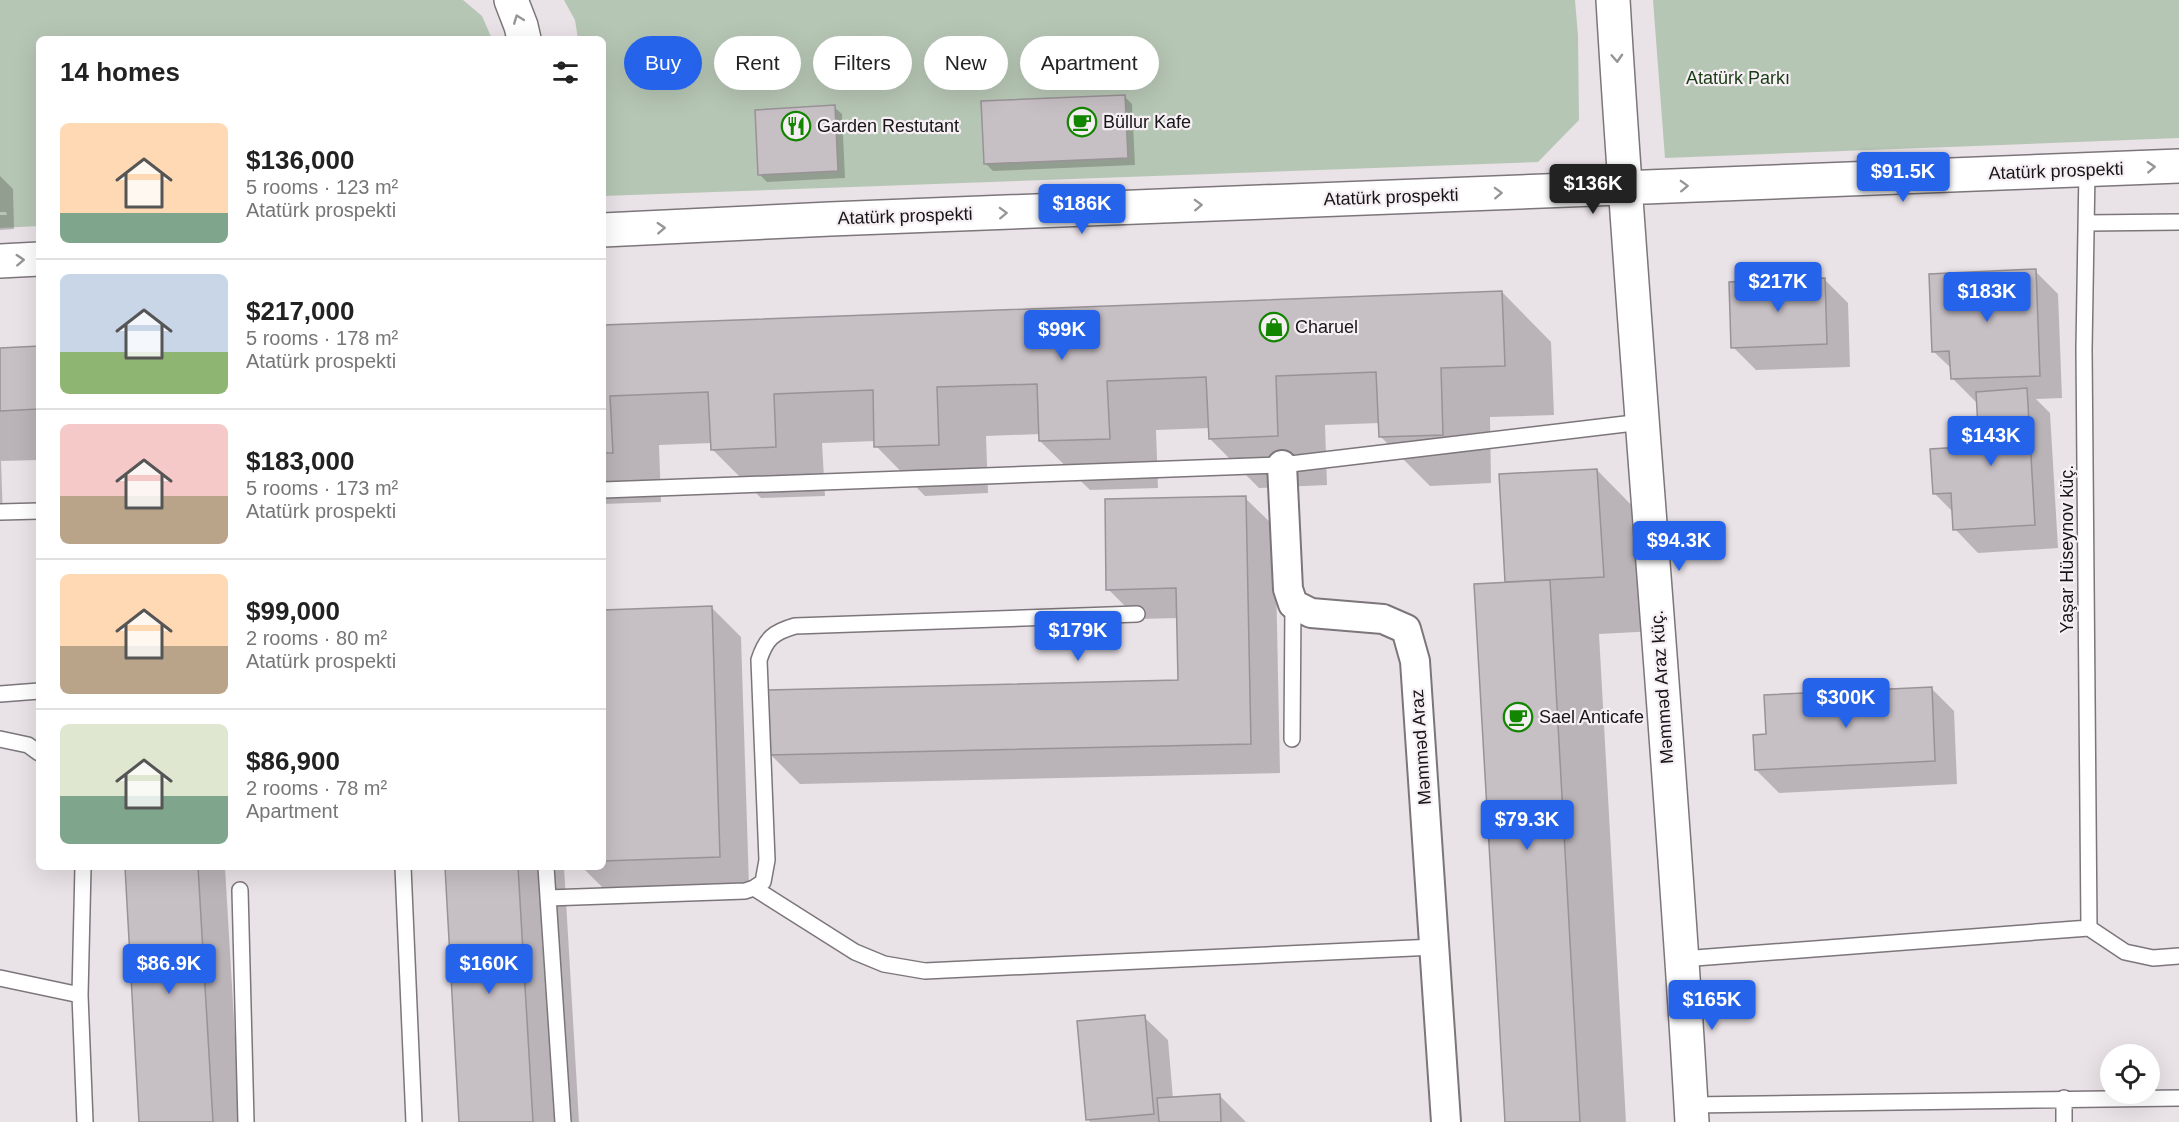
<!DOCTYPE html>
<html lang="en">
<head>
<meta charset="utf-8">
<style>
	body { margin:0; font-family:Helvetica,sans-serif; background:#f6f6f6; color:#222; height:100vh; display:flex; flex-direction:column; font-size:22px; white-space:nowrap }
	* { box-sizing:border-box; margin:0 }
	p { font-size:20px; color:#767676 }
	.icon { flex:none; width:33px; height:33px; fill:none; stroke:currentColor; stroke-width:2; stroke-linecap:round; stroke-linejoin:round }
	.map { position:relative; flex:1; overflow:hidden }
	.sheet { position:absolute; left:36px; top:36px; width:570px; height:834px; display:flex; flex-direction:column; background:#fff; border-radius:9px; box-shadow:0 6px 24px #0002 }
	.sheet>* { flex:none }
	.guide { position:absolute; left:624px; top:36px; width:570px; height:54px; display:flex; gap:12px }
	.controls { position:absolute; left:2100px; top:1044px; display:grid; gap:12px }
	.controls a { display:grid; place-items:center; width:60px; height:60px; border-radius:50%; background:#fff; box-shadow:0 6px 24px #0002; font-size:30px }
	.price { position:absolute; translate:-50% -51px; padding:0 14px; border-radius:6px; background:#2563eb; color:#fff; font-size:20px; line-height:39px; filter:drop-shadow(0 2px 3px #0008) }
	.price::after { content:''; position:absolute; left:50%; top:36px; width:18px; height:14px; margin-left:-9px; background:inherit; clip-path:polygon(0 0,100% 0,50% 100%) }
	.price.active { background:#222; color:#fff }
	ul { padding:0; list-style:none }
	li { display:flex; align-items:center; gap:18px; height:150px; padding:0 24px }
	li+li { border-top:2px solid #e0e0e0 }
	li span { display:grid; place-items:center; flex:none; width:168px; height:120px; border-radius:9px; color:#555 }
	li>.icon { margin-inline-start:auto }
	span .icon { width:72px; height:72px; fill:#fffc; stroke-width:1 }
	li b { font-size:26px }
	h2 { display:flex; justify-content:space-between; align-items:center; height:72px; padding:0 24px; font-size:26px }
	.tag { padding:0 21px; border-radius:27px; background:#fff; box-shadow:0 6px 24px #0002; font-size:21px; line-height:54px }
	.tag.active { background:#2563eb; color:#fff }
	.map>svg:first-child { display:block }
	.green { fill:#b6c6b4 }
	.shadow { fill:#0003 }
	.building { fill:#c6bfc4; stroke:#999297; stroke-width:1.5 }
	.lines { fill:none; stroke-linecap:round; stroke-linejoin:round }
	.service-casing { stroke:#7c767b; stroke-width:18 }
	.minor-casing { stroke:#7c767b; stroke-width:32 }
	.secondary-casing { stroke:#7c767b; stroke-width:36 }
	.service { stroke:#fff; stroke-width:15 }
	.minor { stroke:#fff; stroke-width:28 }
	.secondary { stroke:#fff; stroke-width:33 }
	.oneway { stroke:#979697 }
	.labels { text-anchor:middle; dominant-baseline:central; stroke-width:4.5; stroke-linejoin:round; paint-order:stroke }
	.park-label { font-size:18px; fill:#183c14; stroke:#f6eff4 }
	.poi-label { font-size:18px; fill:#171517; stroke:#f6eff4; text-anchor:start }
	.street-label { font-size:18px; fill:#171517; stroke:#f6eff4 }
</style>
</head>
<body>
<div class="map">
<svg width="2179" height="1122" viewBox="0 0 2179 1122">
	<rect width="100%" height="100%" fill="#e9e2e7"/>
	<!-- green -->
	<path class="green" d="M0 0H463L482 16 492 39H39V226L0 228Z
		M564 0H1575L1578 36 1579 120 1538 162 603 196V39H578L575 20Z
		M1653 0H2179V138L1665 158Z"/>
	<!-- shadow -->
	<path class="shadow" d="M1125 97 1132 104 1135 165 993 171 985 163Z
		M834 107 842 114 845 178 767 182 760 175Z
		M0 176 13 189 14 229 0 230V215H7L6 212H0Z
		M2035 271 2058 294 2062 398 2036 399 2050 413 2058 548 1978 553 1955 529 1954 513 1935 494 1981 447 1978 402H1976L1953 379 1952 369 1933 351Z
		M1825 280 1848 303 1850 367 1756 370 1733 347Z
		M1502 292 1551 342 1554 415 1490 417 1491 483 1430 486 1380 436V423L1325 425 1327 485 1259 488 1210 439V428L1156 430 1158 488 1090 490 1040 441V434L986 436 988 493 925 496 876 446V441L822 443 825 496 761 498 712 449V443L659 445 661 502 603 504V326Z
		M39 348V460L1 461 3 518 0 519V349Z
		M1597 470 1651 525 1657 631 1599 634 1626 1122H1506L1509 584 1506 582Z
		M1245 498 1275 527 1280 773 800 784 771 755 1180 682 1178 618 1138 619 1108 589Z
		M711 607 741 637 749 886 606 891 582 867H603V611Z
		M1931 688 1954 711 1957 784 1779 793 1756 770 1768 736Z
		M126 867H225L240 1122H141Z
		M446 867H564L579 1122H461Z
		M1144 1017 1168 1040 1173 1099 1220 1096 1246 1122H1090L1088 1119Z"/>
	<!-- building -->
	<path class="building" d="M1125 95 1128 158 984 164 981 101Z
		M835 105 838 171 758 175 755 110Z
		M2036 269 2040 376 1951 379 1949 351 1932 352 1929 274Z
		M1825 278 1827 344 1731 348 1729 282Z
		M1502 291 1505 366 1441 368 1443 435 1379 437 1376 372 1276 376 1278 436 1209 439 1206 377 1107 381 1110 439 1039 441 1037 384 937 387 939 445 874 447 873 390 774 394 776 447 711 450 708 392 610 396 613 453H603V325Z
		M39 346V437L38 409 0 411V348Z
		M2027 388 2035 525 1953 530 1951 493 1933 494 1930 449 1979 446 1976 392Z
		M1597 469 1604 577 1505 582 1499 474Z
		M1246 496 1251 744 769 755 768 690 1178 680 1176 588 1106 590 1105 499Z
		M1550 580 1580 1122H1505L1474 584Z
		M712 606 720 857 603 861V610Z
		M1932 687 1935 761 1755 770 1753 735 1766 734 1764 695Z
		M125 867H198L213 1122H139Z
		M445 867H518L533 1122H459Z
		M1145 1015 1154 1114 1086 1120 1077 1021Z
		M1220 1094 1221 1122H1159L1157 1098Z"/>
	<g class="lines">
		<!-- service casing -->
		<g class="service-casing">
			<path id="service" d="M2087 170 2084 349 2089 928
				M2087 223 2179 222
				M603 490 1282 465 1642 422
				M0 512 39 511
				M0 694 39 691
				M0 739 28 745 39 753
				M1292 739 1293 604
				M83 867 80 995 85 1122
				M403 867 414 1122
				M546 867 563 1122
				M754 888 855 952 884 964 925 971 1434 947
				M240 890 246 1122
				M548 898 745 891 754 888 763 882 767 860 759 660C766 638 774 632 795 626L1137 614
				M1682 959 2089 928 2125 952 2153 958 2179 956
				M0 978 80 995
				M2064 1098V1122
				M1691 1105 2179 1098"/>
		</g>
		<!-- minor casing -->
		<g class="minor-casing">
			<path id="minor" d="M1282 465 1288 589 1293 604 1311 613 1383 619 1406 629 1415 661 1446 1122"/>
		</g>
		<!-- secondary casing -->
		<g class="secondary-casing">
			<path id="secondary" d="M511 0 521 26 524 39
				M1613 0C1635 374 1671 748 1692 1122
				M603 230 830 219 2179 166
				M0 261 39 259"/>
		</g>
		<!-- service -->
		<use href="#service" class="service"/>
		<!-- minor -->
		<use href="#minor" class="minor"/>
		<!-- secondary -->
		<use href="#secondary" class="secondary"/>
	</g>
	<!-- one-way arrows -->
	<defs><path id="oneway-chevron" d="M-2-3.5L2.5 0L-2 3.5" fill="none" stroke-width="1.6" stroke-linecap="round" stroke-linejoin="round" transform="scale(1.5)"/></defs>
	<g class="oneway">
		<use href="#oneway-chevron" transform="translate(518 19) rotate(-111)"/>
		<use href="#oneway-chevron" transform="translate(1617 58) rotate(87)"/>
		<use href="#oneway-chevron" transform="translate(2151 167) rotate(-3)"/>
		<use href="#oneway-chevron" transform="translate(1684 186) rotate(-2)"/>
		<use href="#oneway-chevron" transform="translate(1498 193) rotate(-2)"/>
		<use href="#oneway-chevron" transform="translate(1198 205) rotate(-2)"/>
		<use href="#oneway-chevron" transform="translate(1003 213) rotate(-2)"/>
		<use href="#oneway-chevron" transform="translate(661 228) rotate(-3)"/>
		<use href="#oneway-chevron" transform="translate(20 260) rotate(-3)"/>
	</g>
	<!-- icons -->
	<defs>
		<g id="cafe-ring" transform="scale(1.5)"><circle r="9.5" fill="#f6eff4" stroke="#138600" stroke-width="1.5"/><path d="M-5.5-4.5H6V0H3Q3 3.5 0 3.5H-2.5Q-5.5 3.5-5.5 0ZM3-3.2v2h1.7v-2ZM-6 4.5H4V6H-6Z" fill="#138600"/></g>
		<g id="restaurant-ring" transform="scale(1.5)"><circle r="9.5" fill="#f6eff4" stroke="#138600" stroke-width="1.5"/><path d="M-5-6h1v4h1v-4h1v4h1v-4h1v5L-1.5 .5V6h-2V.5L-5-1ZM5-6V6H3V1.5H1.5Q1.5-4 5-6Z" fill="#138600"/></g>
		<g id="shop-ring" transform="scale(1.5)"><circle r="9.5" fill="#f6eff4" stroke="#138600" stroke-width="1.5"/><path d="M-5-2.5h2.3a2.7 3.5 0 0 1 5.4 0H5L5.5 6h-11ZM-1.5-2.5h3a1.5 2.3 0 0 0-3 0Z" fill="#138600"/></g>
	</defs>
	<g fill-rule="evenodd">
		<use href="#cafe-ring" x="1082" y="122"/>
		<use href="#restaurant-ring" x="796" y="126"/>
		<use href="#shop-ring" x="1274" y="327"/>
		<use href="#cafe-ring" x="1518" y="717"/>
	</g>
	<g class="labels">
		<!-- park labels -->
		<g class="park-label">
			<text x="1738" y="78">Atatürk Parkı</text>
		</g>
		<!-- poi labels -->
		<g class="poi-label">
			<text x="1103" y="122">Büllur Kafe</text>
			<text x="817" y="126">Garden Restutant</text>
			<text x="1295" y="327">Charuel</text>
			<text x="1539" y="717">Sael Anticafe</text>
		</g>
		<!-- street labels -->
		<g class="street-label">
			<text transform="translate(2056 171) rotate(-2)">Atatürk prospekti</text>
			<text transform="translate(1391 197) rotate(-2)">Atatürk prospekti</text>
			<text transform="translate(905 216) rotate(-2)">Atatürk prospekti</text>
			<text transform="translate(2067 549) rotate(-90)">Yaşar Hüseynov küç.</text>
			<text transform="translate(1662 687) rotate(-94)">Məmməd Araz küç.</text>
			<text transform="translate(1421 747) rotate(-94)">Məmməd Araz</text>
		</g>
	</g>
</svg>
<div class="controls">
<a><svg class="icon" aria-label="locate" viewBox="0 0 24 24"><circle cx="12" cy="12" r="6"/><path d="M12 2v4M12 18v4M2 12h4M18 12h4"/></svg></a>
</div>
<b class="price" style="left:1903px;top:203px">$91.5K</b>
<b class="price active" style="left:1593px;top:215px">$136K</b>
<b class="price" style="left:1082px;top:235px">$186K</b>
<b class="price" style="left:1778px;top:313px">$217K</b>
<b class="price" style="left:1987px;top:323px">$183K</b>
<b class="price" style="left:1062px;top:361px">$99K</b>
<b class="price" style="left:1991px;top:467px">$143K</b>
<b class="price" style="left:1679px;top:572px">$94.3K</b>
<b class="price" style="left:1078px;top:662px">$179K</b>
<b class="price" style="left:1846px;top:729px">$300K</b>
<b class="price" style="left:1527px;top:851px">$79.3K</b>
<b class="price" style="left:169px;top:995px">$86.9K</b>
<b class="price" style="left:489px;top:995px">$160K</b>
<b class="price" style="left:1712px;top:1031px">$165K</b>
<div class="guide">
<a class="tag active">Buy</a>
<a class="tag">Rent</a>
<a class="tag">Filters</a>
<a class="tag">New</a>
<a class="tag">Apartment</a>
</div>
<section class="sheet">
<h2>14 homes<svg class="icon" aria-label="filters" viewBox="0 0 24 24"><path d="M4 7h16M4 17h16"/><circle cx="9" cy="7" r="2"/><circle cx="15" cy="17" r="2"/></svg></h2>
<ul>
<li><span style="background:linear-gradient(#ffd9b3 75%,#7fa58c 0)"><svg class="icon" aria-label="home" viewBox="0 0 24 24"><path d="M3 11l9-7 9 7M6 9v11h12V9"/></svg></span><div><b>$136,000</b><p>5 rooms · 123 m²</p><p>Atatürk prospekti</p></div></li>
<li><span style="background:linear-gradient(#c9d6e8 65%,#8fb573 0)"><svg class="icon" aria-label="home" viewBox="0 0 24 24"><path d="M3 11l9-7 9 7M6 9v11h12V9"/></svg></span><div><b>$217,000</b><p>5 rooms · 178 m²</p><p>Atatürk prospekti</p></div></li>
<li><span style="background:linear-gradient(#f6c9c9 60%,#b9a48a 0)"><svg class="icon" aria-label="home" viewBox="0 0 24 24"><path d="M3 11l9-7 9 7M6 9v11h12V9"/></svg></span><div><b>$183,000</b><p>5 rooms · 173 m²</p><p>Atatürk prospekti</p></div></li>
<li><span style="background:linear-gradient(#ffd9b3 60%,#b9a48a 0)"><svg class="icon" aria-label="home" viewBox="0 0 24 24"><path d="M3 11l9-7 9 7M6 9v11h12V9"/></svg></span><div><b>$99,000</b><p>2 rooms · 80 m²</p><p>Atatürk prospekti</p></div></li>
<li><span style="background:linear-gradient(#dfe7d0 60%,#7fa58c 0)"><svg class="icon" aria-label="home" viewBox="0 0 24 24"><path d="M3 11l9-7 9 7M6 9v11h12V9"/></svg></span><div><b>$86,900</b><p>2 rooms · 78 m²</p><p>Apartment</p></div></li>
</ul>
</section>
</div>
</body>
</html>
